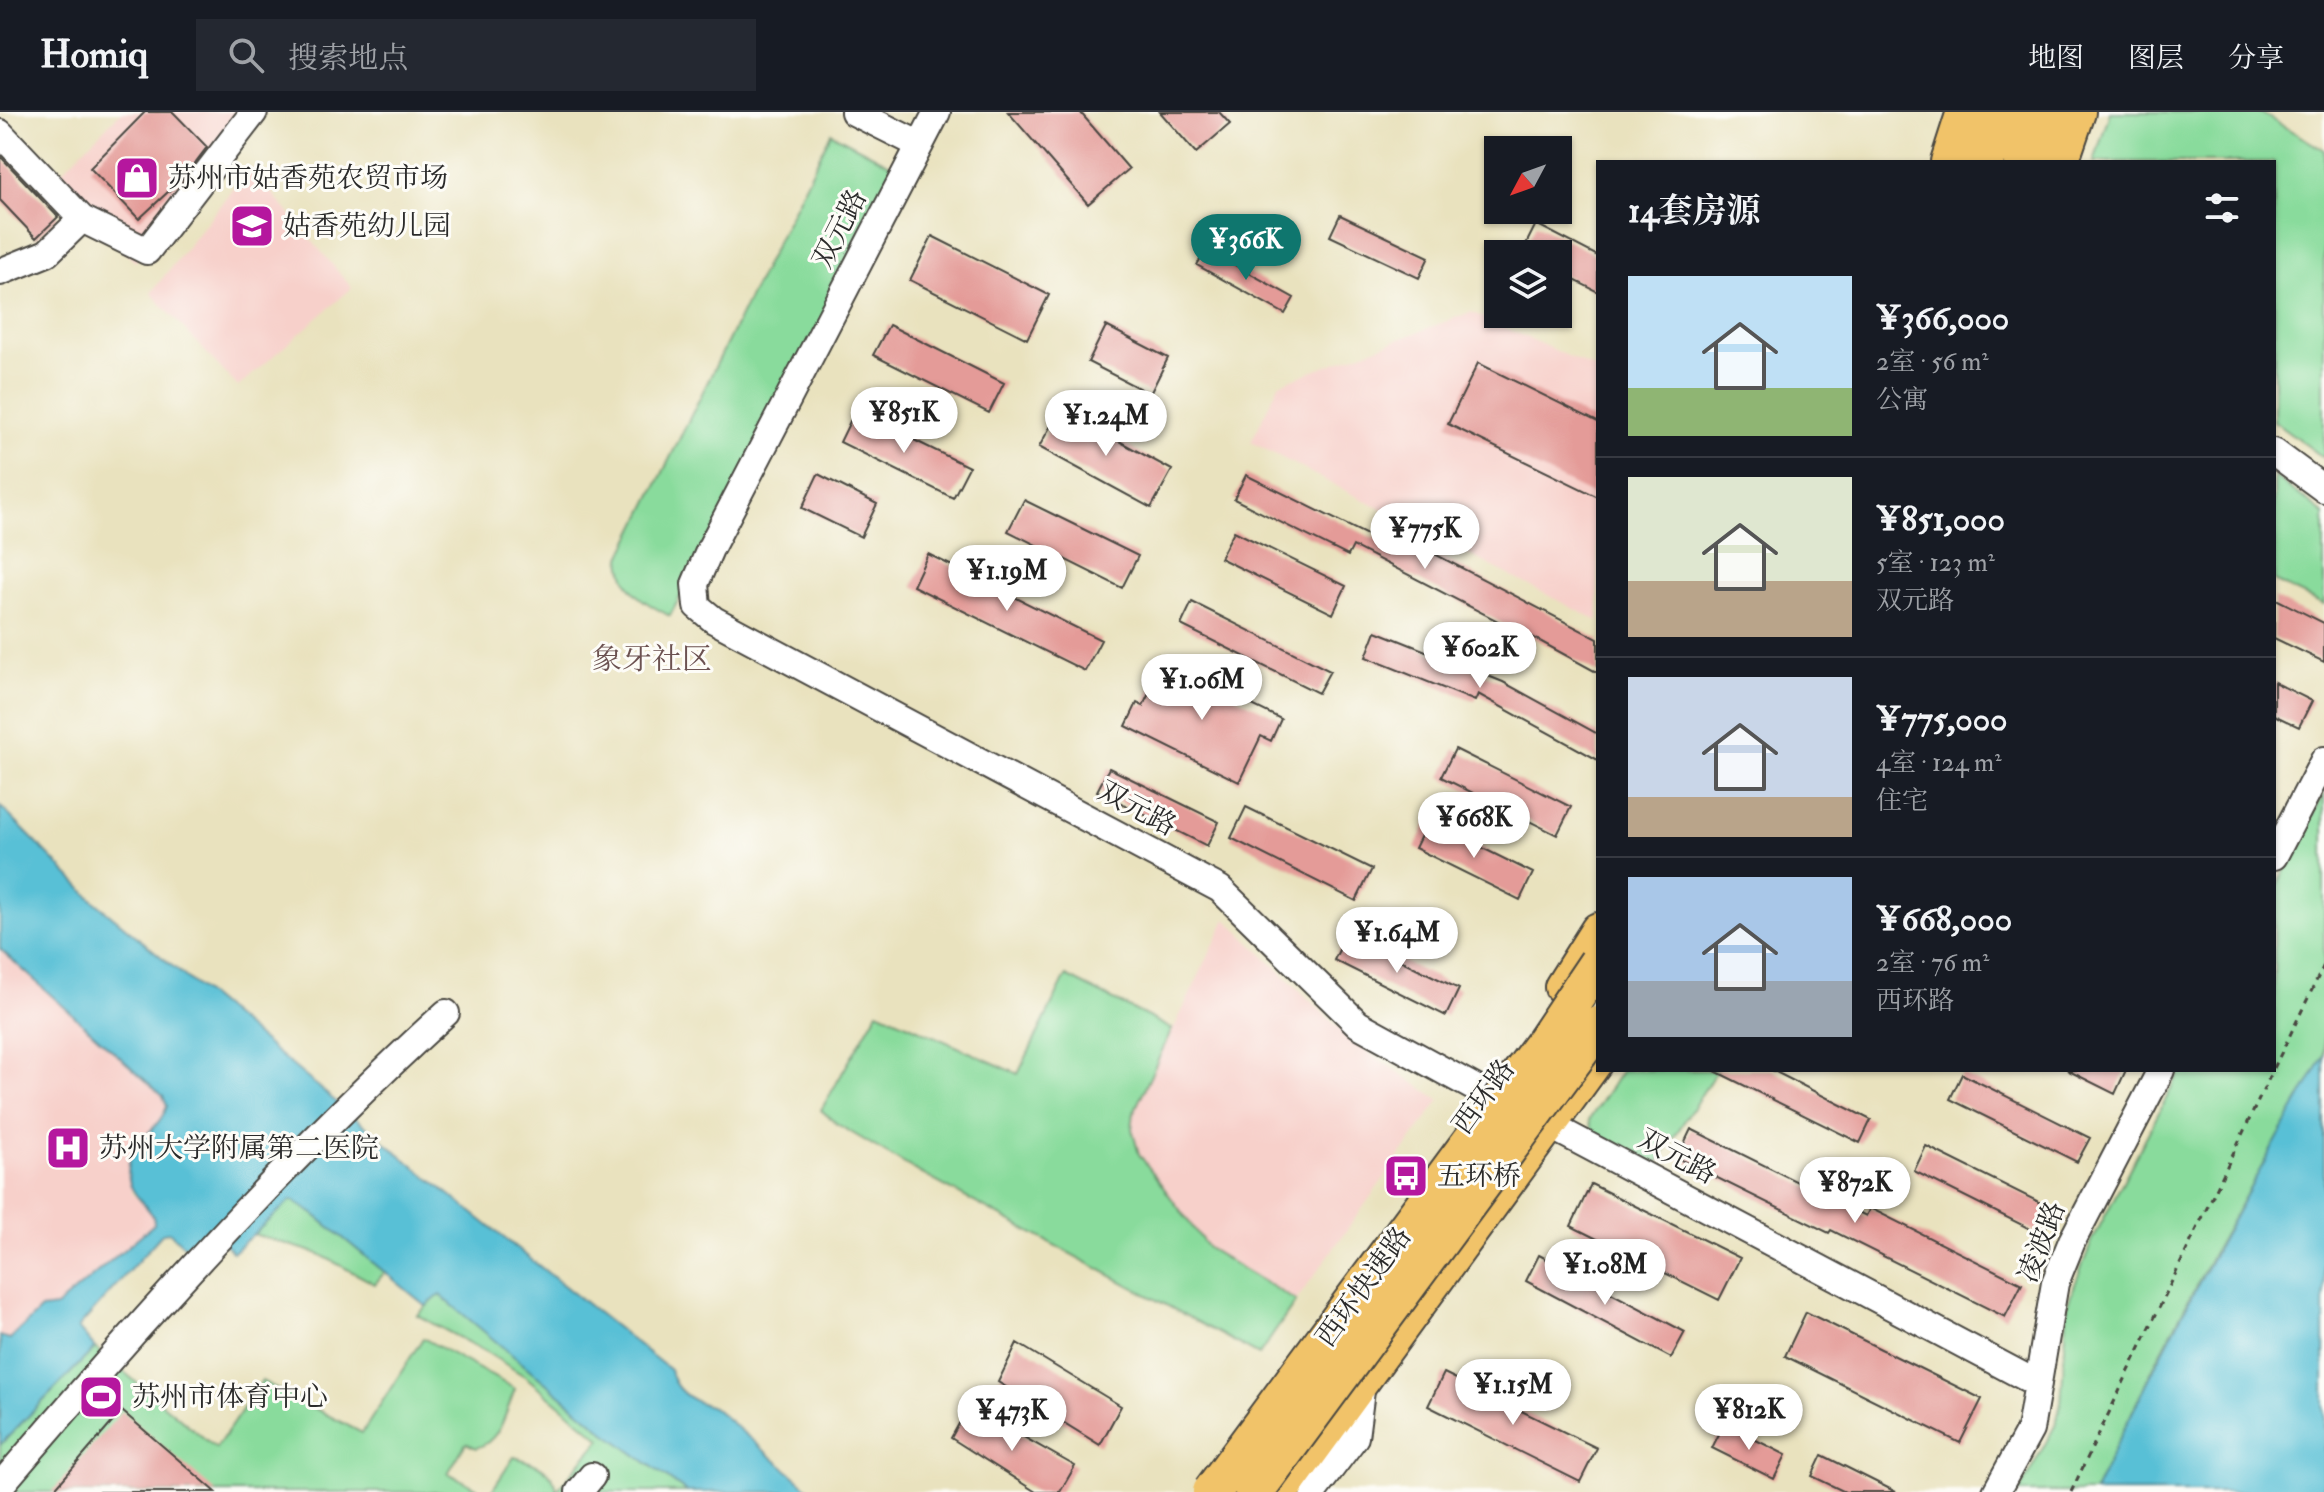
<!DOCTYPE html>
<html lang="zh">
<head>
<meta charset="utf-8">
<style>
	body { margin:0; font-family:"IM FELL Double Pica","Noto Serif SC",serif; background:#242831; color:#f1f3f6; height:100vh; display:flex; flex-direction:column; font-size:30px; white-space:nowrap }
	* { box-sizing:border-box; margin:0 }
	p { font-size:26px; color:#9ea1a6 }
	.icon { flex:none; width:44px; height:44px; fill:none; stroke:currentColor; stroke-width:2; stroke-linecap:round; stroke-linejoin:round }
	.map { position:relative; flex:1; overflow:hidden }
	.sheet { position:absolute; left:1596px; top:48px; width:680px; height:912px; display:flex; flex-direction:column; background:#171b24; border-radius:0px; box-shadow:0 2px 6px #0004 }
	.sheet>* { flex:none }
	.needle { width:52px; rotate:229deg }
	.fabs { position:absolute; left:1484px; top:24px; display:grid; gap:16px }
	.fabs a { display:grid; place-items:center; width:88px; height:88px; border-radius:0px; background:#171b24; box-shadow:0 2px 6px #0004; font-size:40px }
	.price { position:absolute; translate:-50% -68px; padding:0 18px; border-radius:28px; background:#fff; color:#222; font-size:26px; line-height:52px; filter:drop-shadow(0 2px 4px #0008) }
	.price::after { content:''; position:absolute; left:50%; top:48px; width:24px; height:18px; margin-left:-12px; background:inherit; clip-path:polygon(0 0,100% 0,50% 100%) }
	.price.active { background:#0f766e; color:#fff }
	ul { padding:0; list-style:none }
	li { display:flex; align-items:center; gap:24px; height:200px; padding:0 32px }
	li+li { border-top:2px solid #363941 }
	li span { display:grid; place-items:center; flex:none; width:224px; height:160px; border-radius:0px; color:#555 }
	li>.icon { margin-inline-start:auto }
	span .icon { width:96px; height:96px; fill:#fffc; stroke-width:1 }
	li b { font-size:34px }
	h2 { display:flex; justify-content:space-between; align-items:center; height:96px; padding:0 32px; font-size:34px }
	header { display:flex; align-items:center; gap:48px; box-sizing:border-box; height:112px; padding:0 40px; background:#171b24; border-bottom:2px solid #363941 }
	header strong { font-size:38px }
	nav { display:flex; gap:44px; margin-inline-start:auto; font-size:28px }
	.search { width:560px; height:72px; background:#242831; display:flex; align-items:center; gap:20px; box-sizing:border-box; padding:0 28px; border-radius:0px; color:#9ea1a6; font-size:30px }
	.map>svg:first-child { display:block }
	.built { fill:#f7d0ca }
	.green { fill:#89db9c; stroke:#5a8364; stroke-width:2 }
	.water { fill:#59c0d6; stroke:#427680; stroke-width:2 }
	.building { fill:#e49b98 }
	.lines { fill:none; stroke-linecap:round; stroke-linejoin:round }
	.minor-casing { stroke:#484641; stroke-width:30 }
	.major-casing { stroke:#484641; stroke-width:38 }
	.highway-casing { stroke:#484641; stroke-width:42 }
	.path { stroke:#484641; stroke-width:3; stroke-dasharray:6 6; stroke-linecap:butt }
	.minor { stroke:#fff; stroke-width:26 }
	.major { stroke:#f1c369; stroke-width:34 }
	.highway { stroke:#f1c369; stroke-width:38 }
	.highway-bridge-casing { stroke:#484641; stroke-width:42; stroke-linecap:butt }
	.highway-bridge { stroke:#f1c369; stroke-width:38 }
	.labels { text-anchor:middle; dominant-baseline:central; stroke-width:6; stroke-linejoin:round; paint-order:stroke }
	.poi-label { font-size:28px; fill:#2b2b2b; stroke:#fdfcf7; text-anchor:start }
	.street-label { font-size:28px; fill:#2b2b2b; stroke:#fdfcf7 }
	.neighbourhood-label { font-size:30px; fill:#6c5251; stroke:#fdfcf7 }
</style>
</head>
<body>
<header>
<strong>Homiq</strong>
<div class="search"><svg class="icon" aria-label="search" viewBox="0 0 24 24"><circle cx="10" cy="10" r="6"/><path d="M15 15l6 6"/></svg>搜索地点</div>
<nav><a>地图</a><a>图层</a><a>分享</a></nav>
</header>
<div class="map">
<svg width="2324" height="1380" viewBox="0 0 2324 1380">
	<rect width="100%" height="100%" fill="#fdfcf7"/>
	<filter id="ink" filterUnits="userSpaceOnUse"><feTurbulence type="fractalNoise" baseFrequency=".0125" numOctaves="2"/><feDisplacementMap in="SourceGraphic" scale="16" xChannelSelector="R" yChannelSelector="G"/><feConvolveMatrix kernelMatrix="1 2 1 2 8 2 1 2 1" color-interpolation-filters="sRGB"/></filter>
	<filter id="wash" filterUnits="userSpaceOnUse"><feTurbulence type="fractalNoise" baseFrequency=".006" numOctaves="4" result="noise"/><feDisplacementMap in="SourceGraphic" scale="32" xChannelSelector="R" yChannelSelector="G"/><feGaussianBlur stdDeviation="1.8" result="paint"/><feColorMatrix in="noise" values="0 0 0 0 0 0 0 0 0 0 0 0 0 0 0 0 0 1.4 0 .05"/><feComposite in="paint" operator="in"/></filter>
	<g filter="url(#wash)">
		<rect width="100%" height="100%" fill="#e9e2be"/>
		<!-- built -->
		<path class="built" d="M121 0H248L135 150 53 68Z
			M250 55 352 176 238 275 151 181Z
			M1471 200 1598 258V509L1251 330 1279 272Z
			M1226 807 1354 931 1440 988 1296 1189 1208 1136 1139 1042 1132 1017 1134 1000Z
			M0 837 163 984 167 994 162 1005 140 1032 131 1080 153 1103 154 1112 55 1195 41 1197 10 1227 0 1224Z"/>
		<!-- green -->
		<path class="green" d="M2110 0H2259L2324 38V346L2274 309V50H2094Z
			M831 21 890 52 899 68 670 504C641 489 623 479 621 445Z
			M2274 364 2324 402V493L2274 469Z
			M2324 682V944L2210 1147 2157 1248 2094 1380H2019L2056 1312 2061 1291 2068 1191 2077 1167 2093 1127 2181 958H2274V779Z
			M1066 864 1172 917 1134 1000 1132 1017 1139 1042 1208 1136 1296 1189 1259 1243 920 1061 837 1012 821 998 878 899 1018 962Z
			M1622 958H1717L1657 1052 1593 1022 1589 1008Z
			M291 1087 315 1103 385 1160 375 1172 319 1142 253 1122Z
			M440 1182 606 1321 687 1380H491L514 1345C534 1351 553 1356 557 1378L601 1327 526 1265 486 1240 417 1203Z
			M423 1226 515 1277C506 1298 502 1329 476 1336L466 1331 448 1361 484 1380H0V1333L95 1236 216 1336 262 1269 362 1321Z"/>
		<!-- water -->
		<path class="water" d="M0 694 94 789 411 1052 670 1258C674 1280 693 1290 713 1295L813 1380H687L606 1321 440 1183 426 1194 315 1103 292 1088 233 1140 209 1115 185 1135 169 1120 163 1121 78 1216 95 1236 0 1333V1224L10 1227 41 1197 56 1195 154 1112C156 1094 123 1086 129 1052 133 1028 161 1016 167 994L163 984 0 837Z
			M2324 944V1380H2094C2164 1230 2243 1087 2324 944Z"/>
		<g id="blocks">
			<!-- building -->
			<path class="building" d="M145 0H173L207 35 185 64 139 107 90 56Z
				M1008 0H1080L1129 57 1088 92Z
				M1160 0H1219L1230 12 1196 41Z
				M0 44 58 105 36 126 0 88Z
				M1340 103 1429 145 1419 166 1330 124Z
				M1536 112 1598 144V180L1558 160V142H1521Z
				M932 124 1049 183 1027 227 910 168Z
				M1206 137 1294 186 1285 202 1197 153Z
				M889 213 1004 271 989 301 873 243Z
				M1106 214 1168 246 1150 282 1088 250Z
				M1478 251 1598 310V385L1448 312Z
				M1060 297 1172 358 1151 396 1039 335Z
				M855 299 969 355 953 386 840 330Z
				M818 362 877 392 861 425 802 396Z
				M1246 363 1375 427 1381 414 1598 527V561L1516 516 1515 518 1353 434 1348 444 1234 387Z
				M1024 388 1138 444 1122 476 1008 419Z
				M1234 419 1346 474 1333 502 1220 446Z
				M928 442 1101 528 1085 559 913 474Z
				M2274 486 2324 511V550L2274 526Z
				M1192 490 1330 559 1318 581 1181 513Z
				M1376 519 1503 570 1598 622V648L1478 582 1475 589 1366 545Z
				M1164 550 1281 607 1271 629 1261 624 1239 670 1126 614 1137 591 1143 594Z
				M2274 570 2312 589 2299 615 2274 603Z
				M1455 637 1571 695 1557 723 1441 665Z
				M1109 656 1219 710 1207 734 1097 679Z
				M1246 695 1372 757 1356 789 1231 726Z
				M1428 709 1533 761 1520 788 1415 736Z
				M1347 822 1459 877 1446 904 1334 848Z
				M1713 958H1772L1871 1008 1860 1031Z
				M2067 958H2126L2115 982Z
				M1962 962 2090 1026 2077 1050 1950 987Z
				M1691 1017 1866 1104 1870 1096 2022 1172 2005 1205 1831 1118 1829 1121 1677 1046Z
				M1926 1034 2055 1098 2042 1123 1914 1059Z
				M1591 1072 1740 1146 1719 1188 1571 1114Z
				M1539 1143 1685 1220 1671 1246 1526 1169Z
				M1806 1200 1982 1287 1960 1331 1785 1244Z
				M1017 1231 1121 1294 1100 1333 998 1270Z
				M1444 1261 1597 1336 1580 1370 1428 1294Z
				M969 1294 1075 1354 1060 1380H1036L951 1326Z
				M122 1299 216 1380H52Z
				M1724 1312 1786 1343 1774 1367 1712 1336Z
				M1822 1343 1896 1380H1845L1812 1364Z"/>
		</g>
	</g>
	<g filter="url(#ink)">
		<use href="#blocks" fill-opacity="0" stroke="#484641" stroke-width="2"/>
		<g class="lines">
			<!-- minor casing -->
			<g class="minor-casing">
				<path id="minor" d="M854 0 920 33
					M937 0 710 437 695 472 697 494 714 508 1220 777 1358 912 1486 982 1549 1013 2038 1272
					M0 21 82 107 147 139 254 0
					M0 160 47 141 82 107
					M2274 340 2324 377
					M2274 744 2324 648
					M0 1374C141 1209 286 1047 446 901
					M579 1380 592 1364
					M1313 1380 1355 1325 1362 1271
					M1996 1380 2030 1318 2055 1171 2072 1129 2161 958"/>
			</g>
			<!-- major casing -->
			<g class="major-casing">
				<path id="major" d="M1562 875 1598 818
					M1281 1380 1598 946"/>
			</g>
			<!-- highway casing -->
			<g class="highway-casing">
				<path id="highway" d="M1950 50 1966 0
					M1985 50 2002 0
					M2024 50 2040 0
					M2059 50 2076 0"/>
			</g>
			<!-- path -->
			<path class="path" d="M2274 956 2324 853
				M2071 1380 2273 958"/>
			<!-- minor -->
			<use href="#minor" class="minor"/>
			<!-- major -->
			<use href="#major" class="major"/>
			<!-- highway -->
			<use href="#highway" class="highway"/>
			<!-- highway-bridge casing -->
			<g class="highway-bridge-casing">
				<path id="highway-bridge" d="M1212 1380 1545 930 1598 851
					M1254 1380 1598 914"/>
			</g>
			<!-- highway-bridge -->
			<use href="#highway-bridge" class="highway-bridge"/>
		</g>
	</g>
	<!-- icons -->
	<defs>
		<g id="shop-square" transform="scale(2.3)"><rect x="-9" y="-9" width="18" height="18" rx="4" fill="#b5179e" stroke="#fdfcf7"/><path d="M-5-2.5h2.3a2.7 3.5 0 0 1 5.4 0H5L5.5 6h-11ZM-1.5-2.5h3a1.5 2.3 0 0 0-3 0Z" fill="#fff"/></g>
		<g id="school-square" transform="scale(2.3)"><rect x="-9" y="-9" width="18" height="18" rx="4" fill="#b5179e" stroke="#fdfcf7"/><path d="M0-5L7-2L0 1L-7-2ZM-4 1L0 2.5L4 1V4Q0 6-4 4Z" fill="#fff"/></g>
		<g id="hospital-square" transform="scale(2.3)"><rect x="-9" y="-9" width="18" height="18" rx="4" fill="#b5179e" stroke="#fdfcf7"/><path d="M-5-5h3v3.5h4V-5h3V5h-3V1.5h-4V5h-3Z" fill="#fff"/></g>
		<g id="bus-square" transform="scale(2.3)"><rect x="-9" y="-9" width="18" height="18" rx="4" fill="#b5179e" stroke="#fdfcf7"/><path d="M-5-6H5V4H4V6H2V4H-2V6H-4V4H-5ZM-3.5-4V0h7V-4ZM-3.5 1.2v1.5H-2V1.2ZM2 1.2v1.5H3.5V1.2Z" fill="#fff"/></g>
		<g id="stadium-square" transform="scale(2.3)"><rect x="-9" y="-9" width="18" height="18" rx="4" fill="#b5179e" stroke="#fdfcf7"/><path d="M0-5a6.5 5 0 1 0 0 10a6.5 5 0 1 0 0-10ZM-3.5-1.8h7v3.6h-7Z" fill="#fff"/></g>
	</defs>
	<g fill-rule="evenodd">
		<use href="#shop-square" x="137" y="66"/>
		<use href="#school-square" x="252" y="114"/>
		<use href="#hospital-square" x="68" y="1036"/>
		<use href="#bus-square" x="1406" y="1064"/>
		<use href="#stadium-square" x="101" y="1285"/>
	</g>
	<g class="labels">
		<!-- poi labels -->
		<g class="poi-label">
			<text x="168" y="66">苏州市姑香苑农贸市场</text>
			<text x="283" y="114">姑香苑幼儿园</text>
			<text x="99" y="1036">苏州大学附属第二医院</text>
			<text x="1437" y="1064">五环桥</text>
			<text x="132" y="1285">苏州市体育中心</text>
		</g>
		<!-- street labels -->
		<g class="street-label">
			<text transform="translate(840 117) rotate(-63)">双元路</text>
			<text transform="translate(1137 697) rotate(28)">双元路</text>
			<text transform="translate(1484 985) rotate(-54)">西环路</text>
			<text transform="translate(1677 1045) rotate(28)">双元路</text>
			<text transform="translate(2042 1130) rotate(-69)">凌波路</text>
			<text transform="translate(1364 1175) rotate(-54)">西环快速路</text>
		</g>
		<!-- neighbourhood labels -->
		<g class="neighbourhood-label">
			<text x="652" y="547">象牙社区</text>
		</g>
	</g>
</svg>
<div class="fabs">
<a><svg class="needle" viewBox="-14 -14 28 28"><path d="M0-13l5 13h-10z" fill="#e53935"/><path d="M0 13l5-13h-10z" fill="#9ea1a6"/></svg></a>
<a><svg class="icon" aria-label="layers" viewBox="0 0 24 24"><path d="M12 4l9 5-9 5-9-5zM3 14l9 5 9-5"/></svg></a>
</div>
<b class="price active" style="left:1246px;top:170px">¥366K</b>
<b class="price" style="left:904px;top:343px">¥851K</b>
<b class="price" style="left:1106px;top:346px">¥1.24M</b>
<b class="price" style="left:1425px;top:459px">¥775K</b>
<b class="price" style="left:1007px;top:501px">¥1.19M</b>
<b class="price" style="left:1480px;top:578px">¥602K</b>
<b class="price" style="left:1202px;top:610px">¥1.06M</b>
<b class="price" style="left:1474px;top:748px">¥668K</b>
<b class="price" style="left:1397px;top:863px">¥1.64M</b>
<b class="price" style="left:1855px;top:1113px">¥872K</b>
<b class="price" style="left:1605px;top:1195px">¥1.08M</b>
<b class="price" style="left:1513px;top:1315px">¥1.15M</b>
<b class="price" style="left:1749px;top:1340px">¥812K</b>
<b class="price" style="left:1012px;top:1341px">¥473K</b>
<section class="sheet">
<h2>14套房源<svg class="icon" aria-label="filters" viewBox="0 0 24 24"><path d="M4 7h16M4 17h16"/><circle cx="9" cy="7" r="2"/><circle cx="15" cy="17" r="2"/></svg></h2>
<ul>
<li><span style="background:linear-gradient(#bfe0f5 70%,#8fb573 0)"><svg class="icon" aria-label="home" viewBox="0 0 24 24"><path d="M3 11l9-7 9 7M6 9v11h12V9"/></svg></span><div><b>¥366,000</b><p>2室 · 56 m²</p><p>公寓</p></div></li>
<li><span style="background:linear-gradient(#dfe7d0 65%,#b9a48a 0)"><svg class="icon" aria-label="home" viewBox="0 0 24 24"><path d="M3 11l9-7 9 7M6 9v11h12V9"/></svg></span><div><b>¥851,000</b><p>5室 · 123 m²</p><p>双元路</p></div></li>
<li><span style="background:linear-gradient(#c9d6e8 75%,#b9a48a 0)"><svg class="icon" aria-label="home" viewBox="0 0 24 24"><path d="M3 11l9-7 9 7M6 9v11h12V9"/></svg></span><div><b>¥775,000</b><p>4室 · 124 m²</p><p>住宅</p></div></li>
<li><span style="background:linear-gradient(#a9c7e8 65%,#9aa5b1 0)"><svg class="icon" aria-label="home" viewBox="0 0 24 24"><path d="M3 11l9-7 9 7M6 9v11h12V9"/></svg></span><div><b>¥668,000</b><p>2室 · 76 m²</p><p>西环路</p></div></li>
</ul>
</section>
</div>
</body>
</html>
